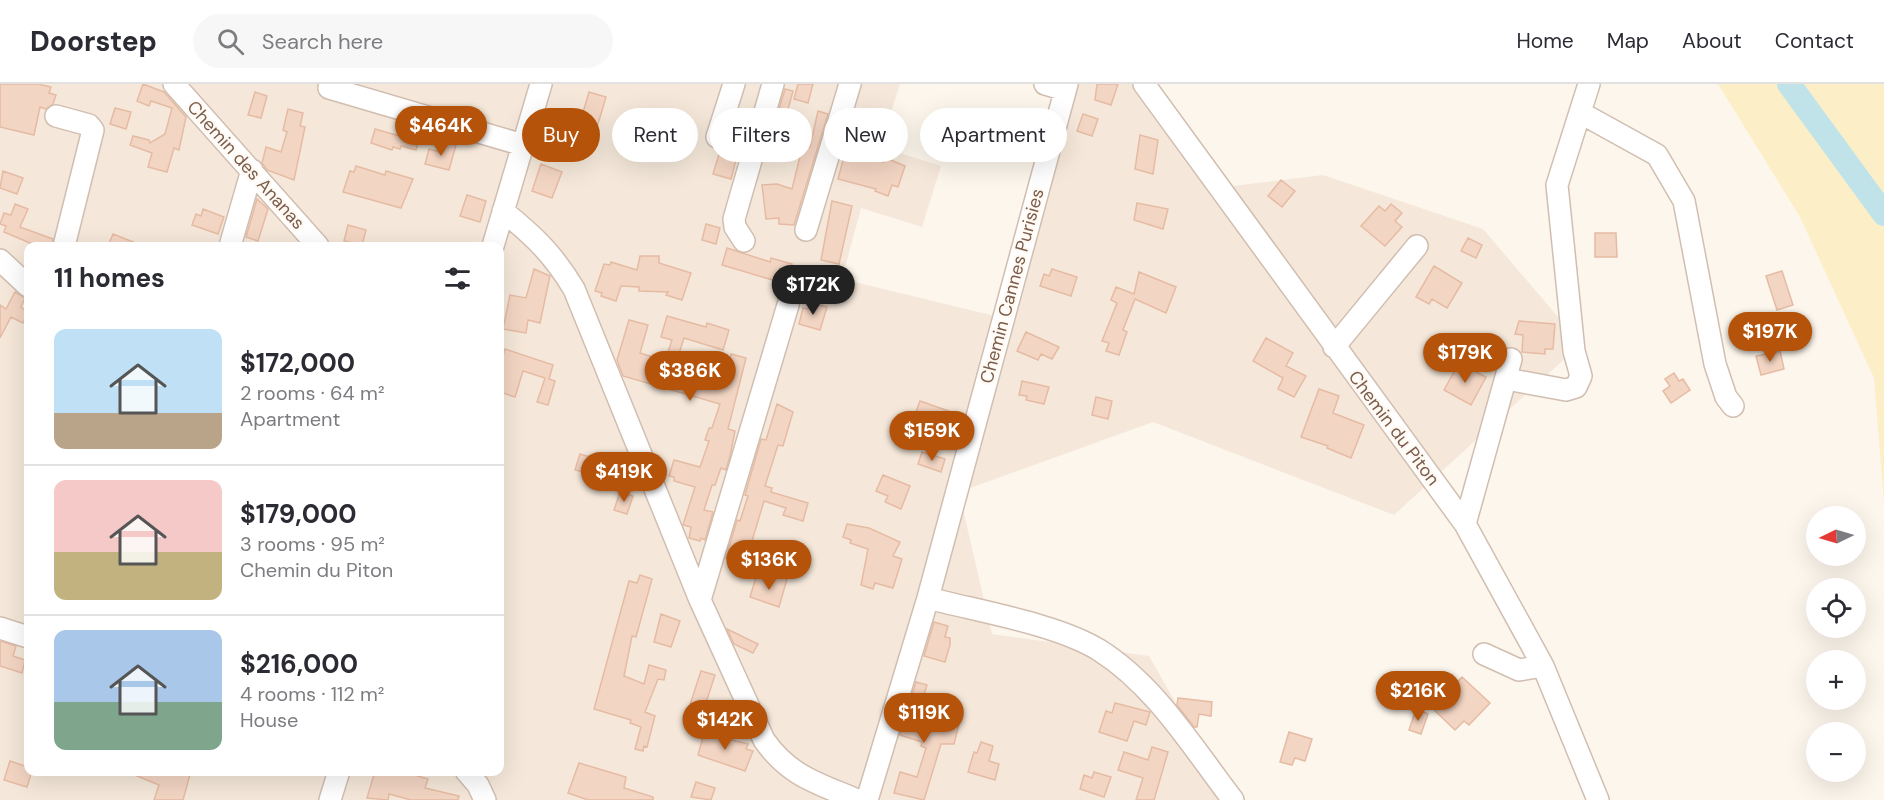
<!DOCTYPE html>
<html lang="en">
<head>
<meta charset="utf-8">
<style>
	body { margin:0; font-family:"DM Sans",sans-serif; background:#f7f7f7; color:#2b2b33; height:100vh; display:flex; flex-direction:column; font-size:22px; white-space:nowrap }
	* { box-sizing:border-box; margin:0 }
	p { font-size:20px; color:#7c7c81 }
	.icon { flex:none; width:33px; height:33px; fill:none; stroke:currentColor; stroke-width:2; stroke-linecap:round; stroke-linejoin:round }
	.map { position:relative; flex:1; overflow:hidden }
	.details { position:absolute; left:24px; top:158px; width:480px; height:534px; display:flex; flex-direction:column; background:#fff; border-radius:12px; box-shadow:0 6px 24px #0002 }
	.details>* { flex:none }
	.hud { position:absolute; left:522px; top:24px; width:570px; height:54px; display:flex; gap:12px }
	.needle { width:39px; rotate:265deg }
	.buttons { position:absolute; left:1806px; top:422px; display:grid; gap:12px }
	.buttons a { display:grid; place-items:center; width:60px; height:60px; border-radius:50%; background:#fff; box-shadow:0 6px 24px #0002; font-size:30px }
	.price { position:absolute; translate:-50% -51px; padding:0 14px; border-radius:21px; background:#b45309; color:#fff; font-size:20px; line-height:39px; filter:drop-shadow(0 2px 3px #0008) }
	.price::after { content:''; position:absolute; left:50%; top:36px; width:18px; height:14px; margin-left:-9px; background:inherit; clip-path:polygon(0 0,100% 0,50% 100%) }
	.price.selected { background:#222; color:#fff }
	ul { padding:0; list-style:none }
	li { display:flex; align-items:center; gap:18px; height:150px; padding:0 30px }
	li+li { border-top:2px solid #e1e1e2 }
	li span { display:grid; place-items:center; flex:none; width:168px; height:120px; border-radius:12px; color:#555 }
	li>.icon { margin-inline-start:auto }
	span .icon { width:72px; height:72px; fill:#fffc; stroke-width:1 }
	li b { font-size:26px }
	h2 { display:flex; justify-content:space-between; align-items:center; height:72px; padding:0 30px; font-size:26px }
	.pill { padding:0 21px; border-radius:27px; background:#fff; box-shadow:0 6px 24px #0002; font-size:21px; line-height:54px }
	.pill.selected { background:#b45309; color:#fff }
	header { display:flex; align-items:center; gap:36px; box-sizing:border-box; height:84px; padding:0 30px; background:#fff; border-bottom:2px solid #e1e1e2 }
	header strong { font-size:28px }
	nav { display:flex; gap:33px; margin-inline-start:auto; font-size:21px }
	.search { width:420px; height:54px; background:#f7f7f7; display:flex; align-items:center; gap:15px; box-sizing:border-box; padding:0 21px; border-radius:33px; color:#7c7c81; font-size:22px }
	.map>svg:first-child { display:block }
	.residential { fill:#f5e8da; fill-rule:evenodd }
	.sand { fill:#fcefc7 }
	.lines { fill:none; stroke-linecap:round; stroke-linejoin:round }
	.river { stroke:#bfe3e8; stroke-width:24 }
	.building { fill:#f3d5c3; stroke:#e6bba3; stroke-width:1.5 }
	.minor-casing { stroke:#d1beb0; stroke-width:24 }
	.minor { stroke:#fff; stroke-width:21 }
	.labels { text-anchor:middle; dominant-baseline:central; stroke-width:5; stroke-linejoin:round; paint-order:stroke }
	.street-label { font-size:18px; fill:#7a5c4d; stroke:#fffaf3 }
</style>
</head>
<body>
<header>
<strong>Doorstep</strong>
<div class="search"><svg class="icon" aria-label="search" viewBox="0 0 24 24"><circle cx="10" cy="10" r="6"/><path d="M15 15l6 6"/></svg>Search here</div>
<nav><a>Home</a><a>Map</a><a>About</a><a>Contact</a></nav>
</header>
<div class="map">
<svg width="1884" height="716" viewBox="0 0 1884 716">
	<rect width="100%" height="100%" fill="#fdf6ec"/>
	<!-- residential -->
	<path class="residential" d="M0 0H900L880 63 941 82 922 143 861 124 842 195 995 232 1061 0H1157L1232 102 1323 91 1483 145 1581 260 1394 431 1153 338 959 408 992 550 1149 572 1231 716H0ZM28 162H500V687H28Z"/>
	<!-- sand -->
	<path class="sand" d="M1718 0H1884V418L1874 294 1800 133Z"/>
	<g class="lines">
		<!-- river -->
		<path class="river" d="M1789 0 1884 130"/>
	</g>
	<!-- building -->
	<path class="building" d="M0 0H38L51 3 49 9 56 11 53 20 46 25 40 23 34 51 0 43Z
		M143 0 164 8 186 33 179 66 174 64 167 88 148 83 152 69 130 61 133 52 149 56 150 59 165 50 172 24 151 17 149 22 137 17Z
		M798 0H813L808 19 794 15Z
		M1097 0H1118L1111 21 1095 16Z
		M785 5 793 7 783 44 774 42Z
		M255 8 267 12 261 34 248 31Z
		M589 8 606 13 598 40 581 35Z
		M115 24 131 28 126 45 110 40Z
		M288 25 303 29 300 42 305 43 294 96 267 86 262 79 266 63 281 68 287 48 283 46Z
		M818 27 828 30 794 141 779 140V134L766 135 762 101 777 100 792 105 803 60 810 63Z
		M856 28 876 33 865 72 884 78 886 74 905 82 898 103 892 101 888 112 875 107 876 105 838 95Z
		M1083 30 1098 35 1092 52 1077 47Z
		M375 45 396 51 404 52 405 48 420 52 416 66 401 62 400 65 393 63 392 66 371 59Z
		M1140 51 1158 56 1153 90 1135 85Z
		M443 58 456 61 449 86 425 80 429 65 440 68Z
		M720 67 737 72 731 95 713 90Z
		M541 80 562 88 552 114 532 107Z
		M356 82 385 91 386 87 413 95 401 124 343 108 350 87 354 88Z
		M3 87 23 94 17 110 0 104Z
		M1281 96 1295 107 1282 123 1268 112Z
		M467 111 486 117 480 138 460 132Z
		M257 115 268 125 258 157 246 153Z
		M832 117 852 122 839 180 821 176Z
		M1137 119 1168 125 1163 145 1134 136Z
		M15 120 28 125 20 143 53 155 52 162H37L4 148 6 142 0 140 4 129 11 131Z
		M1391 120 1402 129 1395 137 1402 143 1385 162 1361 142 1379 122 1385 127Z
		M203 125 224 133 218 150 192 141 196 130 201 132Z
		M706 140 720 144 716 160 702 156Z
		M348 141 366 146 362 161 344 157Z
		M1595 149H1616L1617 173H1595Z
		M113 150 141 161V162H108Z
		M1468 154 1482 161 1476 174 1461 167Z
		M727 164 770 178 771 174 792 180 786 200 722 181Z
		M640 172H659V179L691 189 682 216 666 211 668 208 639 207V203L621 202 616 217 601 212 602 209 595 207 604 180 610 181 611 178 637 186Z
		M1434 182 1462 199 1447 224 1432 215 1429 220 1416 213Z
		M534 185 550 192 540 239 528 236 526 249 503 245 510 211 526 214Z
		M1052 185 1077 193 1071 212 1040 202 1044 190 1049 192Z
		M1782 187 1793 221 1777 226 1766 192Z
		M1139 188 1176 203 1166 229 1135 215 1123 246 1127 248 1119 271 1106 267 1109 259 1102 257 1117 219 1111 216 1116 203 1134 210Z
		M15 208 25 214 21 223 28 229 23 239 11 233 0 254V221L6 225Z
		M810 218 827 223 820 246 799 240 803 224 808 225Z
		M667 232 706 243 707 239 729 246 723 266 684 254 676 279 725 293 731 270 746 274 728 345 735 347 730 372 726 386 721 384 715 401H712L704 426 713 428 705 456 701 454 700 457 689 454 691 443 683 441 695 403 674 397V393L669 392 674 376 700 383 709 357 705 356 709 344H712L720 320 623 292 617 276 629 236 648 241 640 269 665 277 672 256 661 253Z
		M1519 237 1555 240 1553 265H1545V270L1522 268 1523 251 1515 250Z
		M1026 248 1059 263 1052 275 1041 270 1038 276 1017 267Z
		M1266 254 1293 269 1286 282 1306 292 1294 313 1278 305 1283 294 1253 277Z
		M1445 256 1456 263 1447 278 1435 271Z
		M505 265 553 281 549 295 555 297 548 321 537 318 545 294 523 287 515 313 500 308V274L502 275Z
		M1780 267 1784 285 1761 291 1756 272Z
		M1459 279 1486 293 1471 321 1444 306Z
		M1674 289 1679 297 1683 295 1690 306 1671 319 1663 307 1670 302 1665 295Z
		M1022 297 1049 303 1044 320 1026 316 1027 312 1019 311Z
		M1319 305 1339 312 1333 329 1364 341 1351 374 1327 364 1328 362 1301 353Z
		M1096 313 1112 317 1108 335 1092 331Z
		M920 317 957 330 953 342 916 328Z
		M777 320 793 328 783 362 778 361 765 402 772 404 771 408 808 419 803 437 783 431 786 424 764 417 745 480 726 474 737 436 740 437 748 412 745 411 761 355 766 356Z
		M922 368 945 375 941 388 918 380Z
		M580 370 600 376 594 397 583 394 584 388 575 386Z
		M883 391 910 402 901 425 885 418 888 412 876 407Z
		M620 408 633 412 627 430 614 426Z
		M847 440 869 444 900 458 893 472 902 475 893 504 875 499 873 505 861 501 868 465 850 459 851 456 843 453Z
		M640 491 652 495 636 553 632 552 624 592 644 600 649 581 666 586 664 596 658 595 645 628 655 632 647 663 644 662 643 667 635 665 641 643 630 639 631 636 594 625 629 497 637 499Z
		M776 492 787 495 779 523 750 513 756 493 774 498Z
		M661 530 680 537 671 563 654 558Z
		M934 538 948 542 945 553 950 554V561L945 578 924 572Z
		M727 545 758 560 753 569 734 560Z
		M0 557 16 562 13 572 25 576 22 589 0 582Z
		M701 587 715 591 701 634 687 630Z
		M1462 593 1490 619 1469 641 1464 637 1455 646 1432 624Z
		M916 598 927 601 919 627 959 640 954 660H941L924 716 894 709 900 688 917 693 926 664 921 662 922 658 900 651Z
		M1178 614 1212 618 1211 632 1199 630 1197 643H1194L1177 621Z
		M1115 619 1150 628 1146 641 1134 637 1127 657 1099 648 1106 627 1112 629Z
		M1416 625 1428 630 1421 650 1409 646Z
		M1289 648 1312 655 1305 677 1295 674 1292 681 1280 678Z
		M704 649 748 660 746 665 753 667 745 687 698 671Z
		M981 658 993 662 989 677 999 680 995 696 968 688 974 668 977 669Z
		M1152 663 1168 668 1154 716H1136L1143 694 1118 686 1124 668 1148 676Z
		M10 677 28 683V687H32L27 703 4 696Z
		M579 679 626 693 624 704 653 713V716H588L568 709Z
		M125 687H191L183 716H154L159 701Z
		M375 687H401L428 695 425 704 459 712 458 716H411L389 710 388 716 367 714Z
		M1094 688 1111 693 1104 713 1080 705 1084 691 1092 694Z
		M696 698 715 704 711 716 691 713Z"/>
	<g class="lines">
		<!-- minor casing -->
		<g class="minor-casing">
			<path id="minor" d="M174 0 318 162
				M1045 0 1065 6
				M1144 0 1465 440 1543 582 1598 716
				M329 4 523 61
				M1581 29 1657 71 1684 117 1715 280 1726 313 1733 322
				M56 32 89 41 93 46 64 162
				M717 53 734 0
				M503 127C534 152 553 170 574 205L700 516 764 656C790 693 818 699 857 716
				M806 146 850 0
				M744 157 735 143 734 135 773 0
				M230 162 252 86
				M493 162 541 0
				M0 176 28 202
				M1334 263 1417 162
				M1506 295 1566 306 1576 303 1581 292 1574 267 1557 101 1589 0
				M1465 440 1511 275
				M928 514C977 527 1057 540 1099 566 1155 601 1193 664 1233 716
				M700 516 788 221
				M0 544 28 553
				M1484 570 1519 586 1543 582
				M466 687 478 701 485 716
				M330 716 339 687
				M867 716 928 514 1067 0"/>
		</g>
		<!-- minor -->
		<use href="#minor" class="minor"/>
	</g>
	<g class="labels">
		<!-- street labels -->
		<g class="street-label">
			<text transform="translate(246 81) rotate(48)">Chemin des Ananas</text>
			<text transform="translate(1012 202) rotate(-75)">Chemin Cannes Purisies</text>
			<text transform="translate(1394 344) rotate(53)">Chemin du Piton</text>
		</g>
	</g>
</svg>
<div class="buttons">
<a><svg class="needle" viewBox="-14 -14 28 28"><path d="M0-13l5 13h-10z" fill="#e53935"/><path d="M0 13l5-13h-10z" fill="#7c7c81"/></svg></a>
<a><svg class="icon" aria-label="locate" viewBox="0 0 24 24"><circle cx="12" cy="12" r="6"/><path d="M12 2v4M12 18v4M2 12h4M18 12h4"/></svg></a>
<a>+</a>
<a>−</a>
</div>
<b class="price" style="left:441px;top:73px">$464K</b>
<b class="price selected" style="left:813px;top:232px">$172K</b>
<b class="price" style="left:1770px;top:279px">$197K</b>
<b class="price" style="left:1465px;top:300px">$179K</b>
<b class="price" style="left:690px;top:318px">$386K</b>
<b class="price" style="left:932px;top:378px">$159K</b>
<b class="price" style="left:624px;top:419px">$419K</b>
<b class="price" style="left:769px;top:507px">$136K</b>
<b class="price" style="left:1418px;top:638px">$216K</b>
<b class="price" style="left:924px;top:660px">$119K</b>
<b class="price" style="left:725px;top:667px">$142K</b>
<div class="hud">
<a class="pill selected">Buy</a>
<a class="pill">Rent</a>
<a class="pill">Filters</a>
<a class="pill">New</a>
<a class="pill">Apartment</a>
</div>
<section class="details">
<h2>11 homes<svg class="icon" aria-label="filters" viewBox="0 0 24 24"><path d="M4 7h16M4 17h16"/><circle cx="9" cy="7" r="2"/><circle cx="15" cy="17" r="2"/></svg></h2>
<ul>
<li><span style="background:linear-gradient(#bfe0f5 70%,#b9a48a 0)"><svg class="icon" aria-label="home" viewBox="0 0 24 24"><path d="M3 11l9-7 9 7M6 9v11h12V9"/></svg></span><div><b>$172,000</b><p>2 rooms · 64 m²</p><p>Apartment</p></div></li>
<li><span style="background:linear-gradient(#f6c9c9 60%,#c2b280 0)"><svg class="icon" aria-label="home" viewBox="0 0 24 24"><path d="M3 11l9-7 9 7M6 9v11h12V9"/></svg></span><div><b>$179,000</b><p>3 rooms · 95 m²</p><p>Chemin du Piton</p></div></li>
<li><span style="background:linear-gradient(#a9c7e8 60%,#7fa58c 0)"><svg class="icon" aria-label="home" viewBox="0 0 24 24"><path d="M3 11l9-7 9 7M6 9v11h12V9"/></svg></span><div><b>$216,000</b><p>4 rooms · 112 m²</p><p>House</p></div></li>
</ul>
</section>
</div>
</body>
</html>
